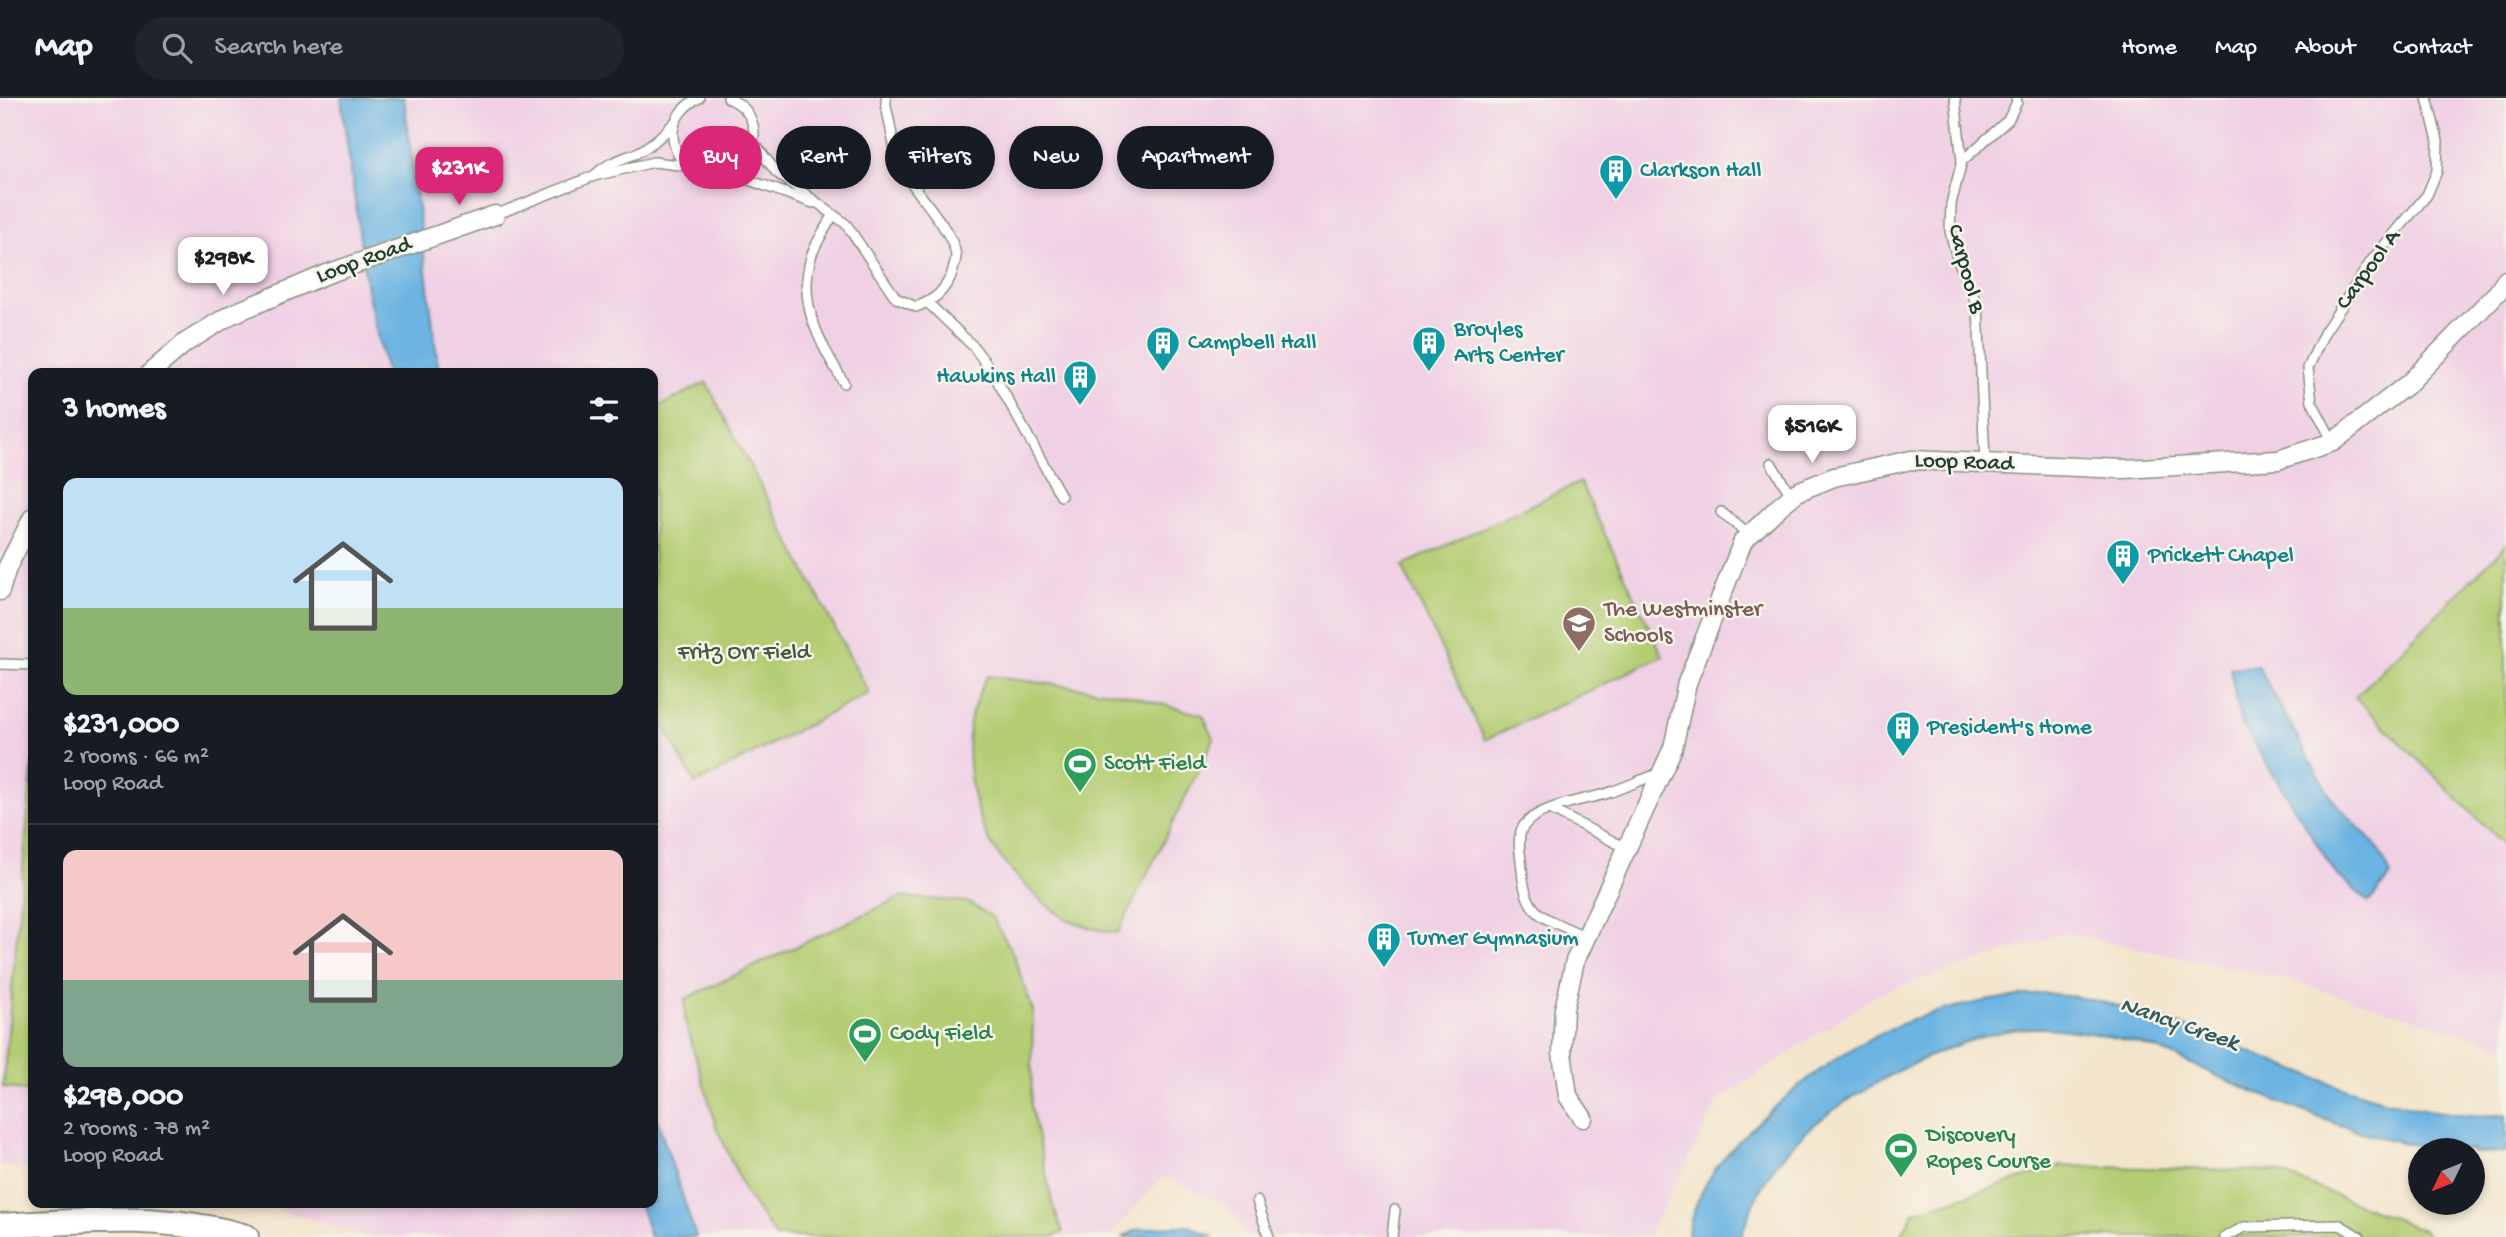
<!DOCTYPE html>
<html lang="en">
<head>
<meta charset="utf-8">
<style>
	body { margin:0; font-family:"Gochi Hand",sans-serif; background:#20242c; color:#f1f3f6; height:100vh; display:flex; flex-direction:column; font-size:26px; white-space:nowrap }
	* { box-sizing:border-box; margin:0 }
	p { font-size:23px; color:#9ea1a6 }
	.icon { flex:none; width:38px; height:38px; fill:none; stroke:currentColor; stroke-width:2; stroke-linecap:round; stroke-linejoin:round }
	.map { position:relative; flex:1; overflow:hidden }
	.side { position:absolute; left:28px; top:270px; width:630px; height:840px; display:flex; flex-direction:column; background:#171b24; border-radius:14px; box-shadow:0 4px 10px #0003 }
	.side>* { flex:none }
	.banner { position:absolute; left:679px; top:28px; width:665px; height:63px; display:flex; gap:14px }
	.needle { width:46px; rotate:227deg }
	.controls { position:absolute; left:2408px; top:1040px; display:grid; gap:14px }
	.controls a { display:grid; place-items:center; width:77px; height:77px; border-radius:50%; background:#171b24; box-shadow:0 4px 10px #0003; font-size:35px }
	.price { position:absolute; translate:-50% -60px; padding:0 16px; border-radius:14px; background:#fff; color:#222; font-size:23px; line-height:46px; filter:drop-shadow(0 2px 4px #0008) }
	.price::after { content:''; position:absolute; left:50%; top:42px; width:21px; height:16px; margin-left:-10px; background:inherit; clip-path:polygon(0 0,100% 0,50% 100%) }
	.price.selected { background:#db2777; color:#fff }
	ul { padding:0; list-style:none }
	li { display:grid; align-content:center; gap:14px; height:371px; padding:0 35px }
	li+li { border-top:2px solid #363941 }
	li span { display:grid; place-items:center; height:217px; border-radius:14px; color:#555 }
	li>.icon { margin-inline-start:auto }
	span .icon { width:126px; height:126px; fill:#fffc; stroke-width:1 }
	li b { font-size:30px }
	h2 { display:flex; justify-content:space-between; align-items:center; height:84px; padding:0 35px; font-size:30px }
	.tag { padding:0 24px; border-radius:32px; background:#171b24; box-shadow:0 4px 10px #0003; font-size:24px; line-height:63px }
	.tag.selected { background:#db2777; color:#fff }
	header { display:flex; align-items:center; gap:42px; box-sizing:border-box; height:98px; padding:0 35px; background:#171b24; border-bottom:2px solid #363941 }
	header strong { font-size:33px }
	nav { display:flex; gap:38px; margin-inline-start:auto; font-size:24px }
	.search { width:490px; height:63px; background:#20242c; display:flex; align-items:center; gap:18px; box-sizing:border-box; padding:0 24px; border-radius:38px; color:#9ea1a6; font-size:26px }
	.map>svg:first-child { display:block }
	.built { fill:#f0d0e5 }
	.green { fill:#b4cd73; stroke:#6a8554; stroke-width:2 }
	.water { fill:#6ab3e2; stroke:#44788b; stroke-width:2 }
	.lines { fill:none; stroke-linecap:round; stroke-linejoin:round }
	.lane-casing { stroke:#899180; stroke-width:12 }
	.street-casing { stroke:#899180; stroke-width:21 }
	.secondary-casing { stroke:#899180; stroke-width:28 }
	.lane { stroke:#fff; stroke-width:9 }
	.street { stroke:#fff; stroke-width:18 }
	.secondary { stroke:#fff; stroke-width:24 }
	.labels { text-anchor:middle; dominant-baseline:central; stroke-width:5; stroke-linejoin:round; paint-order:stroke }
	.culture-label { font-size:23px; fill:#0d838f; stroke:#f7f3e8; text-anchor:start }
	.street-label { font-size:23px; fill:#1f3d34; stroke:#f7f3e8 }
	.education-label { font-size:23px; fill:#785e54; stroke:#f7f3e8; text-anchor:start }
	.park-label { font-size:23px; fill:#3d5a41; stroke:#f7f3e8 }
	.leisure-label { font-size:23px; fill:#27864d; stroke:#f7f3e8; text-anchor:start }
	.water-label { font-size:24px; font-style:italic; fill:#325a60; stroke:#f7f3e8 }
</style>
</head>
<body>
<header>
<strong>Map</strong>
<div class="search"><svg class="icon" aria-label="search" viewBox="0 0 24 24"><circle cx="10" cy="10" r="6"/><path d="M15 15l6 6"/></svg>Search here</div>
<nav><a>Home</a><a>Map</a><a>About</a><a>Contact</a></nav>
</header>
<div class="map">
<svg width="2506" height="1139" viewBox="0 0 2506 1139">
	<rect width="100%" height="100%" fill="#f7f3e8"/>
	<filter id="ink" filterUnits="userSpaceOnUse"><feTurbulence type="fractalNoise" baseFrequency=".0143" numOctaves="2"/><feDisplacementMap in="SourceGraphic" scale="14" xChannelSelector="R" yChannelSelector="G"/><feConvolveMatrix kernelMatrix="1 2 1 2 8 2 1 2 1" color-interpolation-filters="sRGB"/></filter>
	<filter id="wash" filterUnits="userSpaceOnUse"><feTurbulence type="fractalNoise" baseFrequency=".00686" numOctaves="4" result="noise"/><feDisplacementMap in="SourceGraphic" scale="28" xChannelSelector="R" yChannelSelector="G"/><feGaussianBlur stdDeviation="1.57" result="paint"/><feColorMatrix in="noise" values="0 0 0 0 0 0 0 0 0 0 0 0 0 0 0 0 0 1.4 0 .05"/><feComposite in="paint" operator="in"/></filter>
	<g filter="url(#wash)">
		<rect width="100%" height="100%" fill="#f3e5cc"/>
		<!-- built -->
		<path class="built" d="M0 0H2506V949L2294 883 2065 835 1879 895 1719 1002 1648 1139H1250L1227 1107 1163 1078 1109 1139H369L279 1112 230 1104H653V275H33V1072L0 1067Z"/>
		<!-- green -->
		<path class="green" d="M706 284 869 595 695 686 653 606V312Z
			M1580 384 1663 558 1485 642 1402 468Z
			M2506 447V749L2355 599Z
			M987 578 1120 595 1203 617 1214 641 1118 835C1100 833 1084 829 1067 821 1043 809 1000 763 988 740 971 705 965 662 970 624 972 609 981 592 987 578Z
			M33 662V994L3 989Z
			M901 799 967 804 992 819 1013 856 1033 913 1031 1009 1053 1108 1063 1134 1052 1139H776L746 1096 717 1030 685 923V901Z
			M2061 1068 2275 1073 2423 1132 2429 1139H1899L1914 1114Z"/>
		<!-- water -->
		<path class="water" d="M341 0H404L439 275H386L367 192Z
			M2258 568 2331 700 2378 750 2391 777 2369 804 2336 776 2240 623 2230 570Z
			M2042 895C2203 906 2344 1026 2506 1017V1054L2473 1055V1052C2386 1052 2303 1014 2224 981 2200 970 2176 958 2151 949 2121 939 2068 930 2036 930 1985 930 1911 964 1868 990 1803 1028 1763 1066 1741 1139H1687C1697 1083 1730 1049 1770 1013 1814 973 1860 940 1917 920 1958 906 2000 900 2042 895Z
			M653 1009 696 1139H650L639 1104H653Z
			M1170 1128H1189L1214 1139H1122L1137 1132Z"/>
	</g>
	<g filter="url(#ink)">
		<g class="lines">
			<!-- lane casing -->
			<g class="lane-casing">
				<path id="lane" d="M699 0C684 7 672 21 673 39 674 52 680 63 691 71 739 104 784 24 728 0
					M1955 0 1962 63 2008 22 2017 4 2016 0
					M754 45 777 75 846 126 896 200 916 209C934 202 942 196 951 178 953 172 956 164 956 157 952 131 916 95 902 71 893 53 891 28 886 8V0
					M1962 63 1951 106 1950 133 1957 160 1978 209 1985 365
					M595 77C607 65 619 62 635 56 651 48 663 37 675 24
					M723 79 746 81 813 105
					M495 117 594 78 654 64 687 68
					M833 117C826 129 817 143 812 156 796 205 820 244 844 285
					M927 204 973 248 993 275 1061 398
					M2333 344 2312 304 2308 270 2324 235 2372 162 2427 97 2437 73 2438 43 2427 0
					M1771 365 1792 399
					M1721 414 1749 437
					M0 566 33 567
					M1550 711 1628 751
					M1586 839C1546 819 1525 821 1522 771 1521 758 1516 740 1523 729 1538 707 1584 703 1608 695 1625 689 1641 682 1658 676
					M1257 1103 1269 1139
					M1392 1139 1395 1112
					M2225 1139 2244 1129 2340 1127 2360 1139"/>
			</g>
			<!-- street casing -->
			<g class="street-casing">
				<path id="street" d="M150 275 185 245 230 217 327 176 495 117
					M0 493 7 470 33 419
					M1583 1020 1568 998 1562 955 1564 911 1575 863 1673 650 1687 585 1743 443 1779 409 1797 394 1834 379 1911 362 2124 371 2278 362 2333 344 2409 285 2498 194 2506 182"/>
			</g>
			<!-- secondary casing -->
			<g class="secondary-casing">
				<path id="secondary" d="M0 1128C83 1123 165 1115 246 1139"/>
			</g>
			<!-- lane -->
			<use href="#lane" class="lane"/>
			<!-- street -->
			<use href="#street" class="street"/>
			<!-- secondary -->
			<use href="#secondary" class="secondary"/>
		</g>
	</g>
	<!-- icons -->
	<defs>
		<g id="building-pin" transform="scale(1.75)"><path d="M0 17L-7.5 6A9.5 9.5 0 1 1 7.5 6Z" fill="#0f9aa8" stroke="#f7f3e8"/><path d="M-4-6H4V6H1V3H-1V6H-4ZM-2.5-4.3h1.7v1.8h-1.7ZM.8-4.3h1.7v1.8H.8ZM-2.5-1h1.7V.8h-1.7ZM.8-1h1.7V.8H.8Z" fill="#fff"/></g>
		<g id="school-pin" transform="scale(1.75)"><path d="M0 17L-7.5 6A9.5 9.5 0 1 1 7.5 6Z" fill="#8d6e63" stroke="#f7f3e8"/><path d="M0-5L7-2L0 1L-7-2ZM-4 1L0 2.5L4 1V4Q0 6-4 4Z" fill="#fff"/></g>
		<g id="stadium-pin" transform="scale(1.75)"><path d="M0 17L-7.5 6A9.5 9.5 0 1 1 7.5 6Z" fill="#2e9e5b" stroke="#f7f3e8"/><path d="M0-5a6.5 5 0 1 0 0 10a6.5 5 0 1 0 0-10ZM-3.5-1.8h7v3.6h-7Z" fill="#fff"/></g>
	</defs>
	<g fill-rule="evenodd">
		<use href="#building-pin" x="1616" y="73"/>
		<use href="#building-pin" x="1163" y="245"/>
		<use href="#building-pin" x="1429" y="245"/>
		<use href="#building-pin" x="1080" y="279"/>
		<use href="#building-pin" x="2123" y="458"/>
		<use href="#school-pin" x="1579" y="525"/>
		<use href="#building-pin" x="1903" y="630"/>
		<use href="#stadium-pin" x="1080" y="666"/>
		<use href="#building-pin" x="1384" y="841"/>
		<use href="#stadium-pin" x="865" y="936"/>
		<use href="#stadium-pin" x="1901" y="1051"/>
	</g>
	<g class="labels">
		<!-- culture labels -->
		<g class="culture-label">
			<text x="1640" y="73">Clarkson Hall</text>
			<text x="1454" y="232">Broyles<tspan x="1454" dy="26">Arts Center</tspan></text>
			<text x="1188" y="245">Campbell Hall</text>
			<text x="1056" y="279" text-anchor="end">Hawkins Hall</text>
			<text x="2148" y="458">Prickett Chapel</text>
			<text x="1927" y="630">President's Home</text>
			<text x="1408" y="841">Turner Gymnasium</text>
		</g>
		<!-- street labels -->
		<g class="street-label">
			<text transform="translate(364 163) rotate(-20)">Loop Road</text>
			<text transform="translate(1965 171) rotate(75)">Carpool B</text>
			<text transform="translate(2369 172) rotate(-54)">Carpool A</text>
			<text transform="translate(1964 365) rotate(2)">Loop Road</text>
		</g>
		<!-- education labels -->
		<g class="education-label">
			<text x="1604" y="512">The Westminster<tspan x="1604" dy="26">Schools</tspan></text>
		</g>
		<!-- park labels -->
		<g class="park-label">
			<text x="744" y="555">Fritz Orr Field</text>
		</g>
		<!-- leisure labels -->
		<g class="leisure-label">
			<text x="1104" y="666">Scott Field</text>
			<text x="890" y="936">Cody Field</text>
			<text x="1926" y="1038">Discovery<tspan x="1926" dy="26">Ropes Course</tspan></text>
		</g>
		<!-- water labels -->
		<g class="water-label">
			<text transform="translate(2179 927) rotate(19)">Nancy Creek</text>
		</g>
	</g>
</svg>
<div class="controls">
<a><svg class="needle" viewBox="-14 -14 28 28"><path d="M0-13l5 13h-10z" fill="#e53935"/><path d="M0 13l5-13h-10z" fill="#9ea1a6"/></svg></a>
</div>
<b class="price selected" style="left:459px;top:109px">$231K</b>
<b class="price" style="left:223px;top:199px">$298K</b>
<b class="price" style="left:1812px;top:367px">$516K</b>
<div class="banner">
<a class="tag selected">Buy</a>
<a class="tag">Rent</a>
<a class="tag">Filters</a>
<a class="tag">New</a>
<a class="tag">Apartment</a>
</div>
<section class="side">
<h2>3 homes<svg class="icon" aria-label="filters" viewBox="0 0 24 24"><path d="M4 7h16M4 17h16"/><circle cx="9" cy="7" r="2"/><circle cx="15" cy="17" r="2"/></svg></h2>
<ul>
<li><span style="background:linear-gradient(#bfe0f5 60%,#8fb573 0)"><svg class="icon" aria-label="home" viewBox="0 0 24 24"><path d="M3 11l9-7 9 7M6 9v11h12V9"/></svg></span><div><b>$231,000</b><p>2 rooms · 66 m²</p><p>Loop Road</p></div></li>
<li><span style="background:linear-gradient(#f6c9c9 60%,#7fa58c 0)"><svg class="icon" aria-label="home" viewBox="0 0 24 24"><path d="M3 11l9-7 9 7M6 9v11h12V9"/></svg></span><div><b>$298,000</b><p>2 rooms · 78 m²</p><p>Loop Road</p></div></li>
</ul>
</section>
</div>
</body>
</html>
